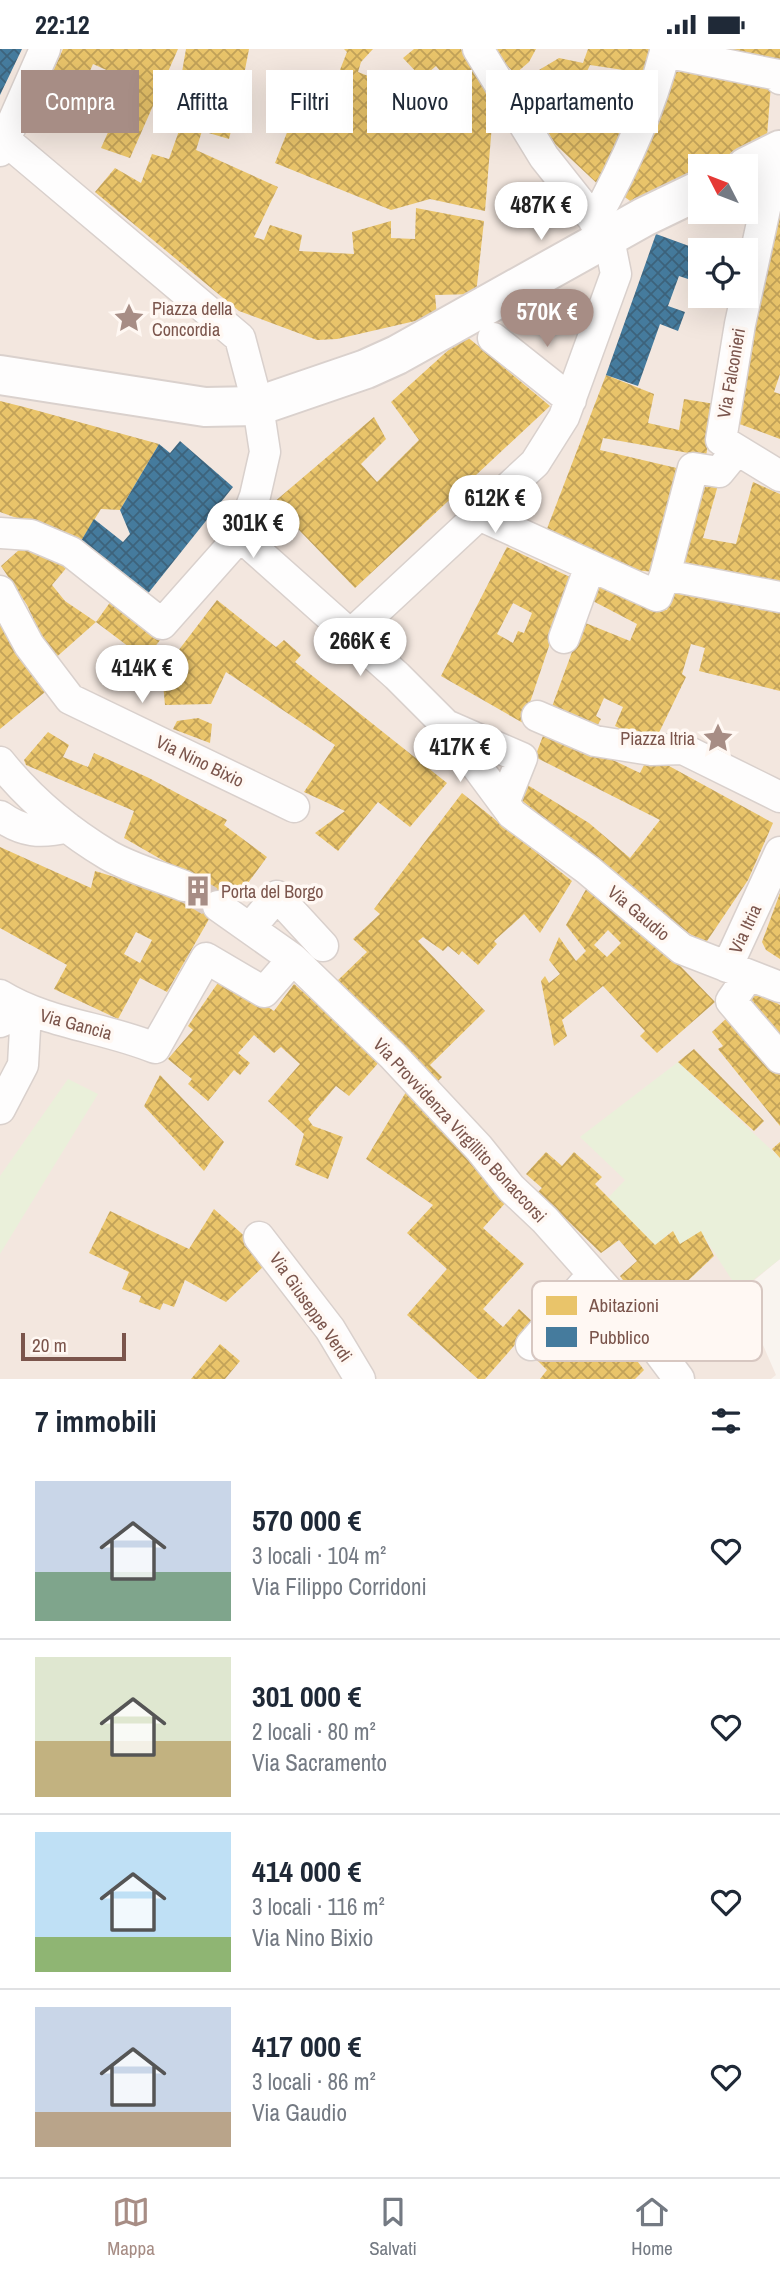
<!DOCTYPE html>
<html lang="it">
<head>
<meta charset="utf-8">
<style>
	body { margin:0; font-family:"Archivo Narrow",sans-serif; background:#f2f2f3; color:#1f2937; height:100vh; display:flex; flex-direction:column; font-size:26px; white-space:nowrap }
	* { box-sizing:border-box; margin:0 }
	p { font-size:23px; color:#747a83 }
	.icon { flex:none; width:38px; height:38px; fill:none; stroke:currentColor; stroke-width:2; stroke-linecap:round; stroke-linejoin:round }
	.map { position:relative; height:1330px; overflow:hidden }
	.drawer { display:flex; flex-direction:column; background:#fff; flex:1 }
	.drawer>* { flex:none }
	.top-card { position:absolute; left:21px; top:21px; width:738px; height:63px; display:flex; gap:14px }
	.needle { width:46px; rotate:312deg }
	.buttons { position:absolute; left:688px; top:105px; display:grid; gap:14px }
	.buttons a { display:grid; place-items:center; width:70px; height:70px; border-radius:0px; background:#fff; box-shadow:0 7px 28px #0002; font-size:35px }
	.scale { position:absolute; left:21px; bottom:18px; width:105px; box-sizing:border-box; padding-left:7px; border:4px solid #7b554c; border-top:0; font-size:19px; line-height:24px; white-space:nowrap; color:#7b554c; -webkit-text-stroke:5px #fff8f3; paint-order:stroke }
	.price { position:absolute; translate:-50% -60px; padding:0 16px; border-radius:24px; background:#fff; color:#222; font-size:23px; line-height:46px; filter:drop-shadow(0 2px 4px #0008) }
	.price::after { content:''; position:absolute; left:50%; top:42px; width:21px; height:16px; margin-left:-10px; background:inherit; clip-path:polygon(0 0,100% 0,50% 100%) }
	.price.on { background:#a78d85; color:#fff }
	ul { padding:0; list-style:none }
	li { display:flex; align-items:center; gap:21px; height:175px; padding:0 35px }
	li+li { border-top:2px solid #e0e1e3 }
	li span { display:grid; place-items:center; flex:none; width:196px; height:140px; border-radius:0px; color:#555 }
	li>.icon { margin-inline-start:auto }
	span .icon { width:84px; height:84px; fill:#fffc; stroke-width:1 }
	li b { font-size:30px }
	h2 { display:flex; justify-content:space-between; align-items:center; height:84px; padding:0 35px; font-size:30px }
	.tag { padding:0 24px; border-radius:0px; background:#fff; box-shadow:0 7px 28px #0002; font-size:24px; line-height:63px }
	.tag.on { background:#a78d85; color:#fff }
	.status { display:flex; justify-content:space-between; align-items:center; height:49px; padding:0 35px; background:#fff; direction:ltr }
	.status svg { height:19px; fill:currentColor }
	.menu { display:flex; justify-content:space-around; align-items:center; height:98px; border-top:2px solid #e0e1e3; background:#fff; font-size:19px; color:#747a83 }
	.menu a { display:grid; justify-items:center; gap:4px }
	.menu .on { color:#a78d85 }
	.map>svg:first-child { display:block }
	.residential { fill:#f3e7df; fill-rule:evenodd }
	.green { fill:#eaf0da }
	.homes { fill:url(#homes-cross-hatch); fill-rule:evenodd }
	.public { fill:url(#public-cross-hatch) }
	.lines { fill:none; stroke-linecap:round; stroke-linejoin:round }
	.street-tunnel { stroke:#daccc6; stroke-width:30; stroke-dasharray:30 15; stroke-linecap:butt }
	.street-casing { stroke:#d9d0cc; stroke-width:33 }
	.secondary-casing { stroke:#dad1cd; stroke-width:42 }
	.street { stroke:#fefdfd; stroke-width:30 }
	.secondary { stroke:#fefdfd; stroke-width:38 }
	.labels { text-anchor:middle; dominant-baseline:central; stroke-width:7; stroke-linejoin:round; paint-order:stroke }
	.poi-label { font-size:18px; fill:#7b554c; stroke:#fff8f3; text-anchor:start }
	.street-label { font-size:18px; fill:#7b554c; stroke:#fff8f3 }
	.key { fill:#fff8f3; stroke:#d7c7c1; stroke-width:2 }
	.key-label { font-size:19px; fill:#7b554c }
</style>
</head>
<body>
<div class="status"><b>22:12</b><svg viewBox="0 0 49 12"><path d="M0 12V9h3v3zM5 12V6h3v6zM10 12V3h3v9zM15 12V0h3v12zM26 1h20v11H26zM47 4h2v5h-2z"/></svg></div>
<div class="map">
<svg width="780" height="1330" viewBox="0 0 780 1330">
	<defs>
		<pattern id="homes-cross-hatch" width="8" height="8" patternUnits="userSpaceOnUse" patternTransform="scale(1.75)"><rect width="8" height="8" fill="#e9c46a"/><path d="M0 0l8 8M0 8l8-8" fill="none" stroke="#c2a259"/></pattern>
		<pattern id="public-cross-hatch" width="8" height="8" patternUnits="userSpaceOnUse" patternTransform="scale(1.75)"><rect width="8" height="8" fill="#457b9d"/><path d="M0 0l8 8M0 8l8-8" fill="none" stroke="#3d637c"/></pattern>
	</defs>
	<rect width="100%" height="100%" fill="#f9f4ef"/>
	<!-- residential -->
	<path class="residential" d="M0 0H780V1210L740 1243 776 1326 771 1330H0ZM700 117H746V163H700ZM700 201H746V247H700Z"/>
	<!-- green -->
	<path class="green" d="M678 1013 780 1109V1210L739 1242 701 1183 680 1195 672 1182 655 1196 608 1149 625 1131 580 1088Z
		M68 1030 98 1045 0 1205V1127Z"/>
	<!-- homes -->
	<path class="homes" d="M63 0H178L130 109 101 99 131 32 93 15 73 61 42 47Z
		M186 0H249L243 31 182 23Z
		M344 0H373L361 13 358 23 378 31 373 48 433 70 435 62 461 53 463 42 454 39 436 17 422 29 403 9 414 0H461L494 50 485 162 430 150 391 161 275 114 297 58 307 62 313 49 327 54 347 3Z
		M492 0H536L529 13 515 25Z
		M588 0H657L650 34 629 31 630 22 590 16 575 48 584 58 631 78 604 141 555 95 519 33 559 9 583 14Z
		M780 0V15L726 1V0Z
		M669 20 771 36 767 87 707 117H700V121L633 154 618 143Z
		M187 59 233 74 229 90 202 82 196 101 278 138 254 188 264 191 270 176 302 186 299 202 354 205 352 183 391 172V189L415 190 416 159 484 172 476 245 435 246 437 267 337 290 317 291 239 262 95 143 115 119 141 134 152 105 169 110Z
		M780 144V325L774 343 780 345V390L734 373 755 277 749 275Z
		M465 286 550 357 355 539 273 454 374 368 386 390 361 415 377 433 419 391 391 353Z
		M606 326 654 345 648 374 679 381 684 350 715 355 706 407 603 389 600 401 685 421 654 523 634 521 545 485Z
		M0 352 24 358 159 395 120 461 101 460 81 492 0 463Z
		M696 430 718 436 703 489 713 491 736 495 753 433 780 445V538L676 520Z
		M29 492 68 517 52 536 65 552 96 573 52 612 32 589 39 582 27 556 1 517Z
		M507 498 572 529 523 674 441 627ZM513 554 532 564 524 584 518 582 513 594 497 585Z
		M598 530 667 561 674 533 780 559V642L699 622 705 599 691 595 682 625 686 628 653 696 615 677 623 658 604 649 596 667 601 670 595 681 550 663 583 573 630 592 637 575 591 551Z
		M217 551 276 598 284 591 301 606 295 613 447 734 410 778 378 753 338 802 315 784 345 762 304 743 335 696 226 623 211 655 165 656 162 623Z
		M111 552 161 590 145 610 96 573Z
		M0 563 50 639 0 680Z
		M198 669 212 675 210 694 173 680 177 672Z
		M546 679 640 724 649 706 773 774 748 831 705 895 671 872 520 750 526 735 589 774 630 809 660 771 535 708Z
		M48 683 69 696 63 708 88 718 94 704 149 729 227 771 224 776 267 808 234 853 212 865 167 943 140 929 118 970 54 940 67 916 0 879V798L91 839 95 822 177 847 190 827 124 789 134 762 26 716 24 711ZM136 883 152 891 140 914 124 905Z
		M462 744 572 832 540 884 524 865 494 892 497 895 478 916 462 902 459 906 448 897 443 902 423 888 418 892 485 962 430 1016 442 1028 434 1036 335 934 367 903 353 890 380 865 374 860Z
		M589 835 658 894 715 953 657 1004 640 987 645 982 603 937 562 971 567 987 554 997 541 932 545 927 549 934 560 925 549 911 559 888 576 912 586 902 566 876ZM608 881 621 894 607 908 594 896Z
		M780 844V910L766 901 762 893Z
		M222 928 274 962 294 935 381 1011 349 1047 336 1037 308 1070 313 1077 343 1088 328 1130 295 1116 304 1085 268 1052 300 1015 281 998 274 1004 254 986 238 1004 250 1014 240 1026 234 1021 208 1052 188 1035 192 1030 168 1010 193 981 188 977Z
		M757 941 780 956V994L741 960Z
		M731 965 780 1026V1077L718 1000 723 997 712 983Z
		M694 1000 764 1072 754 1082 678 1013Z
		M160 1026 224 1093 204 1122 144 1057Z
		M406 1043 474 1109 507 1152 483 1179 524 1215 483 1260 503 1278 519 1260 534 1274 485 1330H478L407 1266 447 1220 407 1184 433 1156 366 1110Z
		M780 1093V1109L772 1100Z
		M546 1103 562 1117 574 1103 602 1128 595 1135 655 1196 673 1182 680 1195 701 1182 714 1207 656 1262 647 1251 642 1257 620 1227 637 1212 619 1191 601 1204 538 1143 542 1139 526 1125Z
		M214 1160 249 1191 244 1196 266 1215 226 1253 185 1231 174 1258 163 1254 160 1261 139 1253 141 1247 122 1240 129 1223 89 1204 110 1162 189 1200Z
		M588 1247 644 1321 635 1330H540L547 1321 535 1309Z
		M220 1295 240 1312 225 1330H191Z"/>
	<!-- public -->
	<path class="public" d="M0 0H22L0 46Z
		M656 185 700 201V234L679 227 668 257 685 263 678 282 660 275 638 337 606 326Z
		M180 392 233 438 146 547 81 492 94 470 123 493 130 485 120 461 159 395 170 404Z"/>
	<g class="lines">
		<!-- street-tunnel -->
		<path class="street-tunnel" d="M184 837 218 857"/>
		<!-- street casing -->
		<g class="street-casing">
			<path id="street" d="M665 0V3L778 26 780 30
				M0 102 45 0
				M769 107 770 137 740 275 721 391 780 427
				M594 172C623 120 650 61 665 3
				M493 289 571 351
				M479 466 657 547 665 526 780 548
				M0 484 31 486 71 503 162 575 240 487 255 447 265 403 258 357 240 289 5 91
				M240 487 397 627 446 676 522 709 504 754
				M665 526 693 419 719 423 737 401
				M0 542 29 596 70 650 294 758
				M350 586 535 414 564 368 616 225 609 190 544 108 478 0
				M564 589 590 517
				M537 667 595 692 651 701 683 700 780 748
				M446 676 512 765 588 821 682 900 780 938
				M0 713C29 749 68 782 108 806 130 819 159 827 184 837
				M0 767C22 783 41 785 67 778
				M218 857 293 910 393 1007 479 1099 511 1139 545 1171 640 1278 679 1330
				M250 879 277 847 323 897
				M727 918 780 803
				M749 926 731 952 780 1009
				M0 946C47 975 104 978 155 999L206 909 264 943 293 910
				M0 973 26 962 23 1016 0 1060
				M259 1188 330 1280 360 1330
				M531 1296 592 1226"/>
		</g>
		<!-- secondary casing -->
		<g class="secondary-casing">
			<path id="secondary" d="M746 118 780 101
				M0 326 205 358 258 357 366 320 397 306 644 168 700 141"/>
		</g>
		<!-- street -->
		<use href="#street" class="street"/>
		<!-- secondary -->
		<use href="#secondary" class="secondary"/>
	</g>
	<!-- icons -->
	<defs>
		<g id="sight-bare" transform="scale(2.415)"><path d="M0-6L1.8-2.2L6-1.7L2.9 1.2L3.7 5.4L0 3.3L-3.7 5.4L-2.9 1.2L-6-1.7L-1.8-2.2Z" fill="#a78d85" stroke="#fff8f3" stroke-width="2.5" paint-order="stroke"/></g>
		<g id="building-bare" transform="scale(2.415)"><path d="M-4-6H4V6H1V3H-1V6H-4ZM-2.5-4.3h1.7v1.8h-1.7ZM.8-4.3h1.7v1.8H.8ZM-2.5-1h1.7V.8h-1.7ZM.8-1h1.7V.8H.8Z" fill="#a78d85" stroke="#fff8f3" stroke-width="2.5" paint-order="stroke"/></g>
	</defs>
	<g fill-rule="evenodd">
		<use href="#sight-bare" x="129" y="269"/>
		<use href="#sight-bare" x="718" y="689"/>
		<use href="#building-bare" x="198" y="842"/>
	</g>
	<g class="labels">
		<!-- poi labels -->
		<g class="poi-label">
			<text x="152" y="259">Piazza della<tspan x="152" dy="21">Concordia</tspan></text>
			<text x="695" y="689" text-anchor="end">Piazza Itria</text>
			<text x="221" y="842">Porta del Borgo</text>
		</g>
		<!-- street labels -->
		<g class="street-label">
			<text transform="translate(731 324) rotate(-80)">Via Falconieri</text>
			<text transform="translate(200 712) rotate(26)">Via Nino Bixio</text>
			<text transform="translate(639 864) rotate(40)">Via Gaudio</text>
			<text transform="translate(745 880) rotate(-65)">Via Itria</text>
			<text transform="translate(76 975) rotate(15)">Via Gancia</text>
			<text transform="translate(460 1081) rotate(47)">Via Provvidenza Virgillito Bonaccorsi</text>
			<text transform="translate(311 1258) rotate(55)">Via Giuseppe Verdi</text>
		</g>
	</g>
	<!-- legend -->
	<rect x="532" y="1232" width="230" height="80" rx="10" class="key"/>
	<rect x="546" y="1247" width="31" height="19" fill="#e9c46a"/>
	<rect x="546" y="1278" width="31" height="20" fill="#457b9d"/>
	<g class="key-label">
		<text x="589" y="1263">Abitazioni</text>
		<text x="589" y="1295">Pubblico</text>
	</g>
</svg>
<div class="buttons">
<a><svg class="needle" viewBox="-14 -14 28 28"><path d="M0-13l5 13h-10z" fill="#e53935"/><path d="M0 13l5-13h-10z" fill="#747a83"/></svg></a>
<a><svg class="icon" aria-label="locate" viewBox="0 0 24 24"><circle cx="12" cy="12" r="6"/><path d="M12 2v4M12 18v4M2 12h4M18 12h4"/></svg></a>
</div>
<div class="scale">20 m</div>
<b class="price" style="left:541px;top:193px">487K €</b>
<b class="price on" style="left:547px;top:300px">570K €</b>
<b class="price" style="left:495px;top:486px">612K €</b>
<b class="price" style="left:253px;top:511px">301K €</b>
<b class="price" style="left:360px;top:629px">266K €</b>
<b class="price" style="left:142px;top:656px">414K €</b>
<b class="price" style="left:460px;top:735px">417K €</b>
<div class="top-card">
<a class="tag on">Compra</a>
<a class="tag">Affitta</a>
<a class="tag">Filtri</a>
<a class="tag">Nuovo</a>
<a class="tag">Appartamento</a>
</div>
</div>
<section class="drawer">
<h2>7 immobili<svg class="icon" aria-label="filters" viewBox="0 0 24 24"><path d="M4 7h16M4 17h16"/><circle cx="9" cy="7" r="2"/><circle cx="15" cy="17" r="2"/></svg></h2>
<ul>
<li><span style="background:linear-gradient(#c9d6e8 65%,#7fa58c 0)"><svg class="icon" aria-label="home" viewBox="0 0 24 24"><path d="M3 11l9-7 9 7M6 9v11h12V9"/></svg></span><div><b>570 000 €</b><p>3 locali · 104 m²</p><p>Via Filippo Corridoni</p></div><svg class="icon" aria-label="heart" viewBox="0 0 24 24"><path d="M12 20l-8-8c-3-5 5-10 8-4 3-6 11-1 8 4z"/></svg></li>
<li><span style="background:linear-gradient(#dfe7d0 60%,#c2b280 0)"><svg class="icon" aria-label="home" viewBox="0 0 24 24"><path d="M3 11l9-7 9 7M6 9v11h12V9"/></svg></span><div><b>301 000 €</b><p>2 locali · 80 m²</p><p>Via Sacramento</p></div><svg class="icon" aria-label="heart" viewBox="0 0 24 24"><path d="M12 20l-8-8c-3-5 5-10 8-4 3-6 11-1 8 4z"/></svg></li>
<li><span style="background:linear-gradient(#bfe0f5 75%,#8fb573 0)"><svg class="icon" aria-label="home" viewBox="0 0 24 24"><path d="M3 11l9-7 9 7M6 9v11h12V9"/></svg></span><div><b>414 000 €</b><p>3 locali · 116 m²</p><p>Via Nino Bixio</p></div><svg class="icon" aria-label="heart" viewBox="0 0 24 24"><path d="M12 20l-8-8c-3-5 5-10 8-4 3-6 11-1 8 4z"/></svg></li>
<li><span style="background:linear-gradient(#c9d6e8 75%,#b9a48a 0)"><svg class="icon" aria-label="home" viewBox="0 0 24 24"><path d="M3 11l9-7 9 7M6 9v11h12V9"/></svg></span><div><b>417 000 €</b><p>3 locali · 86 m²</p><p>Via Gaudio</p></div><svg class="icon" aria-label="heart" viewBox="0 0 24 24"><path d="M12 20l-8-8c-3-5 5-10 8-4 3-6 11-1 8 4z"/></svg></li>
</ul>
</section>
<nav class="menu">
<a class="on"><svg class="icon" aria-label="map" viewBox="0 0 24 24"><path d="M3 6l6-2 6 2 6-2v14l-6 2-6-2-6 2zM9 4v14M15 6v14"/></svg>Mappa</a>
<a><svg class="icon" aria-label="saved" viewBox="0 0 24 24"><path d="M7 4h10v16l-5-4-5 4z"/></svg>Salvati</a>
<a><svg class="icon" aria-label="home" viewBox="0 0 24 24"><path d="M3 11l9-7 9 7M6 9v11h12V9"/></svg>Home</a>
</nav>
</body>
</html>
